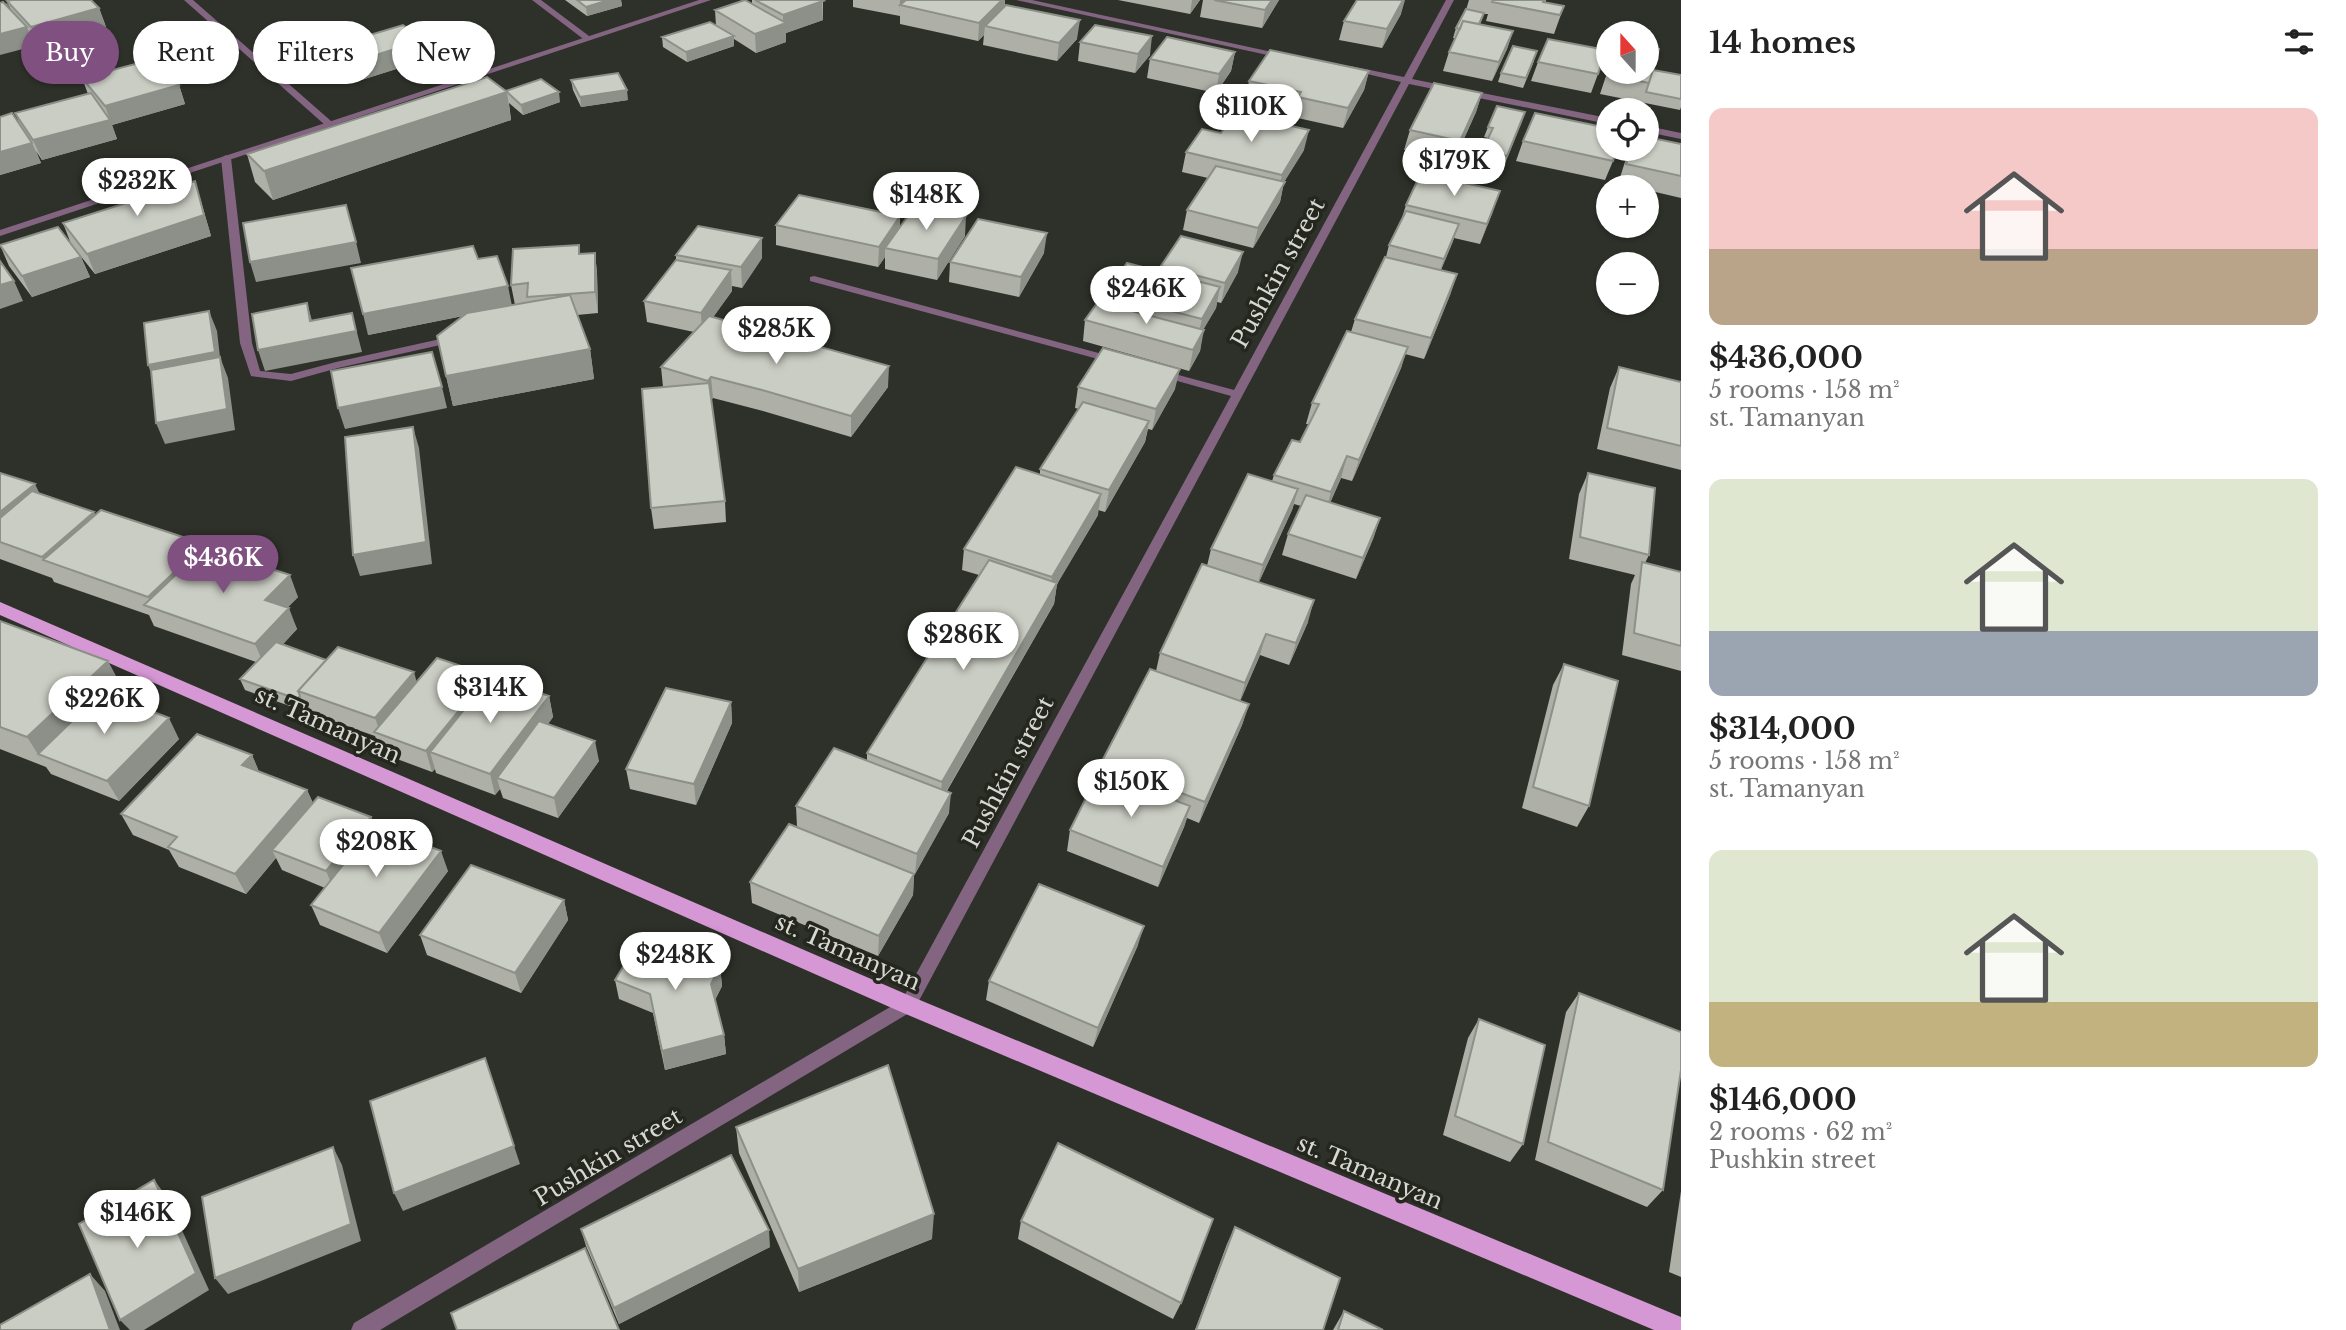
<!DOCTYPE html>
<html lang="en">
<head>
<meta charset="utf-8">
<style>
	body { margin:0; font-family:"Libre Baskerville",serif; background:#f6f6f6; color:#222; height:100vh; display:flex; flex-direction:column; font-size:26px; white-space:nowrap }
	* { box-sizing:border-box; margin:0 }
	p { font-size:23px; color:#767676 }
	.icon { flex:none; width:38px; height:38px; fill:none; stroke:currentColor; stroke-width:2; stroke-linecap:round; stroke-linejoin:round }
	.map { position:relative; flex:1; overflow:hidden }
	.sheet { display:flex; flex-direction:column; background:#fff; width:665px }
	.sheet>* { flex:none }
	.banner { position:absolute; left:21px; top:21px; width:665px; height:63px; display:flex; gap:14px }
	.needle { width:46px; rotate:339deg }
	.buttons { position:absolute; left:1596px; top:21px; display:grid; gap:14px }
	.buttons a { display:grid; place-items:center; width:63px; height:63px; border-radius:50%; background:#fff; box-shadow:0 2px 5px #0004; font-size:35px }
	.price { position:absolute; translate:-50% -60px; padding:0 16px; border-radius:24px; background:#fff; color:#222; font-size:23px; line-height:46px; filter:drop-shadow(0 2px 4px #0008) }
	.price::after { content:''; position:absolute; left:50%; top:42px; width:21px; height:16px; margin-left:-10px; background:inherit; clip-path:polygon(0 0,100% 0,50% 100%) }
	.price.current { background:#805180; color:#fff }
	ul { padding:0; list-style:none }
	li { display:grid; align-content:center; gap:14px; height:371px; padding:0 28px }
	li span { display:grid; place-items:center; height:217px; border-radius:14px; color:#555 }
	li>.icon { margin-inline-start:auto }
	span .icon { width:126px; height:126px; fill:#fffc; stroke-width:1 }
	li b { font-size:30px }
	h2 { display:flex; justify-content:space-between; align-items:center; height:84px; padding:0 28px; font-size:30px }
	.pill { padding:0 24px; border-radius:32px; background:#fff; box-shadow:0 2px 5px #0004; font-size:24px; line-height:63px }
	.pill.current { background:#805180; color:#fff }
	main { display:flex; flex:1; min-height:0 }
	.map>svg:first-child { display:block }
	.lines { fill:none; stroke-linecap:round; stroke-linejoin:round }
	.service { fill:#836582; fill-rule:evenodd }
	.minor { fill:#836582; fill-rule:evenodd }
	.tertiary { fill:#836582; fill-rule:evenodd }
	.primary { fill:#d698d5; fill-rule:evenodd }
	.wall { fill:#aeb0a8 }
	.shaded-wall { fill:#8d9088 }
	.building { fill:#cacdc3; stroke:#8d9088; stroke-width:2 }
	.labels { text-anchor:middle; dominant-baseline:central; stroke-width:7; stroke-linejoin:round; paint-order:stroke }
	.street-label { font-size:23px; fill:#d6d8d3; stroke:#25271f }
</style>
</head>
<body>
<main>
<div class="map">
<svg width="1681" height="1330" viewBox="0 0 1681 1330">
	<rect width="100%" height="100%" fill="#2e3129"/>
	<g class="lines">
		<!-- service -->
		<path class="service" d="M19 0H33L0 9V5Z"/>
		<!-- minor -->
		<path class="minor" d="M184 0H193L331 121V125H325Z
			M532 0H541L593 39 586 41Z
			M1016 0H1032L1290 56 1286 59Z
			M1446 0H1454L1412 79 1608 118V124L1409 84 914 1010 380 1330H351L354 1323 902 1000 1231 396 1156 375 1154 373 1160 370 1234 390 1401 82 1346 69 1350 66 1404 77Z
			M1647 126 1681 133V139L1647 132Z
			M226 155 231 158 252 343 260 371 291 374 336 362 454 336 460 339 458 341 338 368 291 381 251 376 240 343 221 158Z
			M814 276 1117 358 1119 360 1113 363 1109 362 810 281V277Z"/>
		<!-- tertiary -->
		<path class="tertiary" d="M699 0H711L0 236V230Z"/>
		<!-- primary -->
		<path class="primary" d="M0 602 915 998 1681 1317V1330H1654L901 1012 0 615Z"/>
	</g>
	<!-- wall -->
	<path class="wall" d="M565 0H621L622 6 587 16Z
		M752 0H826L823 1V20L786 33V42L756 53 734 39V46L687 62 663 47 662 37 716 26 715 10 752 4Z
		M853 0H1005V6L1077 39 1057 61 983 45 984 35 978 41 900 24V16L853 7Z
		M1118 0H1200L1190 14Z
		M1203 0H1279L1262 28 1200 17Z
		M1469 0H1546L1545 3 1564 6 1554 34 1486 21 1488 14H1484L1480 24 1513 31 1507 49 1492 81 1443 71 1449 52 1455 38H1453L1456 28 1466 10Z
		M7 1 99 8 106 27 39 45 31 37 34 46 11 10Z
		M1401 14 1382 48 1339 40 1344 21Z
		M424 40 428 59 355 82 335 66 330 47Z
		M1080 42 1150 55 1135 73 1078 61Z
		M1235 52 1231 71 1216 93 1147 78 1150 59Z
		M1534 61 1523 88 1498 82 1501 73Z
		M1538 62 1598 74 1591 93 1531 81Z
		M1608 70V72L1681 75V107L1680 110 1600 94Z
		M1369 71 1364 90 1343 128 1293 117 1295 111 1245 100 1249 81Z
		M82 78 179 85 185 104 112 125 117 139 42 160 36 151 41 163 0 175V117L21 127 15 113 88 94Z
		M571 80 628 100 581 107 573 90Z
		M506 91 560 102 523 115 509 103 511 120 273 200 255 182 247 154Z
		M1482 93 1476 112 1454 161 1404 150 1410 130Z
		M1522 121 1504 166 1479 161 1488 138 1484 137 1488 127Z
		M1523 141 1613 161 1605 180 1516 161Z
		M1681 144V198L1647 190V187H1633L1618 184 1629 149H1647Z
		M1304 150 1284 182 1280 202 1253 248 1183 230 1187 210 1208 178 1182 172 1186 152Z
		M195 181 211 236 95 274 71 244 63 223Z
		M1406 205 1493 211 1480 244 1454 238 1441 270 1457 274 1450 295 1424 359 1405 354 1401 368 1352 481 1341 478 1330 503 1380 518 1373 539 1356 579 1282 555 1288 534 1301 506 1294 504 1292 510 1259 582 1308 622 1289 665 1260 655 1240 701 1249 704 1242 725 1199 823 1187 818 1184 827 1158 887 1067 851 1070 830 1100 772 1101 763 1156 671 1160 653 1207 566 1211 549 1272 481 1274 475 1300 442 1309 424H1306L1312 403 1351 332 1355 319 1386 257 1389 245 1401 221Z
		M900 216V227L965 236 937 280 885 269V257L878 267 776 245V225Z
		M762 238V258L742 288 732 286V291L713 317 888 387 851 437 763 411 713 398 711 400 725 501 726 522 654 529 651 508 663 387 661 367 694 332 647 322 644 301 676 260V255Z
		M0 245 81 257 90 277 32 297 9 266Z
		M595 253 597 273 598 313 577 315 590 349 594 379 453 406 437 336 463 316 368 335 478 259 512 305H515L511 285 580 254Z
		M1044 253 1019 297 949 282 950 262Z
		M1161 266 1238 272 1221 303 1217 302 1216 308 1203 330 1200 351 1189 371 1083 341 1085 320 1105 304 1106 294 1160 272Z
		M1619 367 1681 382V470L1597 449 1610 388Z
		M1078 387 1175 389 1152 430 1148 429 1145 442 1105 512 1098 510V515L1057 584 1054 604 947 791 949 813 915 874 797 827 796 806 867 761V753L979 575 962 570 964 549 1040 475V469L1079 409 1075 408Z
		M0 473 40 494 96 515 205 547 298 597 287 608 297 629 283 644 326 660 417 682 488 675 489 679 549 696 553 717 548 724 599 761 558 818 503 798 500 789 495 795 436 773 435 769 432 772 381 753 375 736 306 712 304 706 301 710 245 690 240 679 256 662 154 626 149 615 54 582 52 578 0 559Z
		M1588 473 1649 555 1645 563 1681 572V671L1622 655 1631 584 1635 575 1569 559 1579 494Z
		M0 621 124 691 117 698 179 739 119 801 51 774 46 767 0 749Z
		M1564 664 1589 806 1577 827 1522 808 1553 685Z
		M731 702 732 723 696 805 630 789 626 769Z
		M252 755 259 772 307 790 313 803 371 817 375 826 448 871 387 953 320 925 311 905 325 888 282 870 276 858 246 894 179 867 169 850 133 835 121 814Z
		M914 874 913 895 878 956 752 903 750 882Z
		M564 900 568 920 521 993 427 955 420 935Z
		M1138 945 1093 1047 986 1000 989 981Z
		M720 966 722 986 715 1000 724 1035 726 1054 665 1070 653 1013 619 999 615 980Z
		M1579 993 1663 1190 1647 1207 1535 1160 1566 1012Z
		M1479 1019 1523 1144 1510 1162 1443 1135 1468 1038Z
		M736 1127 932 1239 799 1292 739 1153Z
		M1681 1191V1277L1669 1272Z
		M1021 1221 1181 1303 1173 1319 1018 1239Z
		M1235 1227 1323 1330H1195L1227 1244Z
		M581 1229 770 1247 619 1324 586 1246Z
		M1344 1311 1383 1330H1333Z"/>
	<!-- shaded-wall -->
	<path class="shaded-wall" d="M609 0H621L622 6 587 16 586 7Z
		M808 0H826L822 2 823 20 786 33V42L756 53 755 34 783 24V15Z
		M900 0H918L900 5 899 17Z
		M1002 0H1005L1004 14 985 26 984 35 978 41 979 23Z
		M1192 0H1200L1190 14Z
		M1272 0H1279L1262 28 1265 10Z
		M1403 0H1405L1401 14 1382 48 1387 29Z
		M99 8 106 27 39 45 31 27Z
		M1080 20 1077 39 1057 61 1059 43Z
		M27 27 34 46 0 55V34Z
		M1513 31 1507 49 1492 81 1499 62Z
		M734 36V46L687 62 686 52Z
		M1152 36 1150 55 1135 73 1138 54Z
		M424 40 428 59 355 82 350 63Z
		M1235 52 1231 71 1216 93 1219 74Z
		M1369 71 1364 90 1343 128 1348 108Z
		M179 85 185 104 112 125 117 139 42 160 33 140 110 120 105 106Z
		M627 90 628 100 581 107 580 97Z
		M507 92 511 120 273 200 264 171Z
		M559 92 560 102 523 115 521 105Z
		M1482 93 1476 112 1454 161 1460 141Z
		M1309 130 1304 150 1284 182 1280 202 1253 248 1258 228 1277 194 1282 175Z
		M32 143 41 163 0 175V152Z
		M195 181 211 236 95 274 87 254Z
		M1500 191 1493 211 1480 244 1487 224Z
		M900 216V237L885 248V257L878 267 879 247Z
		M966 216 965 236 937 280 938 259Z
		M1459 224 1452 244 1437 279 1444 259Z
		M1047 233 1044 253 1019 297 1021 277Z
		M762 238V258L742 288 741 267Z
		M356 242 361 263 256 282 250 262Z
		M1243 252 1238 272 1221 303 1225 283Z
		M595 253 597 273 598 313 595 292Z
		M81 257 90 277 32 297 22 276Z
		M731 270 732 291 702 333 701 313Z
		M1457 274 1450 295 1424 359 1431 338Z
		M14 281 23 301 0 309V285Z
		M508 286 512 306 368 335 363 314Z
		M1220 287 1216 308 1197 340 1202 319Z
		M307 303 313 324 352 313 362 352 265 371 258 350 310 321Z
		M209 311 217 331 220 357 228 378 235 430 165 444 156 423V386L148 365Z
		M1204 330 1200 351 1189 371 1193 350Z
		M1408 347 1401 368 1352 481 1359 460Z
		M590 349 594 379 453 406 446 376Z
		M889 366 888 387 851 437V416Z
		M1180 369 1175 389 1152 430 1156 409Z
		M711 377 713 398 709 402 708 381Z
		M442 387 447 408 345 429 338 408Z
		M1149 421 1145 442 1105 512 1109 490Z
		M413 427 419 448 432 564 360 576 353 555Z
		M1347 456 1341 478 1325 514 1331 492Z
		M35 484 45 505 0 542V512Z
		M1298 489 1292 510 1257 586 1263 565Z
		M1101 494 1098 515 1057 584 1054 604 940 802 942 782 1049 598 1052 577Z
		M94 512 105 533 44 561 42 557Z
		M1380 518 1373 539 1356 579 1363 558Z
		M204 544 213 566 153 608 148 597Z
		M290 575 298 597 274 621 265 600Z
		M1314 600 1308 622 1289 665 1296 643Z
		M289 608 297 629 264 665 255 644Z
		M1266 634 1260 655 1239 704 1245 683Z
		M108 661 124 691 54 760 38 754 46 767 27 737Z
		M414 672 420 694 381 735 375 718Z
		M488 675 493 696 430 752 435 769 432 772 426 751Z
		M300 696 304 706 301 710 297 699Z
		M549 696 553 717 506 781 497 778 500 789 495 795 490 774Z
		M731 702 732 723 696 805 694 784Z
		M1249 704 1242 725 1199 823 1205 802Z
		M169 718 179 739 119 801 107 781Z
		M595 741 599 761 558 818 554 798Z
		M252 755 261 776 242 765Z
		M307 790 316 811 272 850 276 858 246 894 235 874Z
		M951 793 949 813 915 874 917 854Z
		M1190 806 1184 827 1158 887 1163 867Z
		M371 817 379 838 335 892 326 871Z
		M441 851 448 871 387 953 379 933Z
		M914 874 913 895 878 956 879 936Z
		M564 900 568 920 521 993 515 973Z
		M1144 926 1138 945 1093 1047 1098 1028Z
		M720 966 722 986 713 1004 711 984Z
		M724 1035 726 1054 665 1070 662 1051Z
		M485 1058 520 1164 403 1211 394 1193Z
		M333 1147 342 1165 361 1241 228 1294 215 1278Z
		M154 1180 167 1197 209 1290 144 1330H130L120 1320Z
		M934 1214 932 1239 799 1292 798 1269Z
		M769 1230 770 1247 619 1324 614 1308Z
		M90 1274 105 1291 120 1330H110Z"/>
	<!-- building -->
	<path class="building" d="M12 0H91L99 8 31 27 7 1Z
		M577 0H609L586 7Z
		M745 0 786 23 755 34 715 10Z
		M755 0H820L823 1 783 15Z
		M906 0H1002L979 23 900 5Z
		M1214 0H1272L1265 10Z
		M1357 0H1403L1387 29 1344 21Z
		M1493 0H1544L1543 2 1564 6 1560 15 1492 2Z
		M3 2 27 27 0 34V3Z
		M1006 5 1080 20 1059 43 985 26Z
		M1466 9 1484 13 1479 24 1463 21 1460 29 1456 28Z
		M1463 21 1513 31 1499 62 1449 52Z
		M710 22 734 36 686 52 662 37Z
		M403 25 424 40 350 63 330 47Z
		M1095 25 1152 36 1138 54 1080 42Z
		M1167 37 1235 52 1219 74 1150 59Z
		M1548 39 1606 50 1598 74 1538 62Z
		M1513 46 1537 51 1526 78 1501 73Z
		M1647 46 1659 49 1649 83 1608 75 1609 72H1647Z
		M1270 50 1369 71 1348 108 1298 97 1301 92 1249 81Z
		M154 59 179 85 105 106 82 78Z
		M1653 70 1681 75V99L1646 92Z
		M618 73 627 90 580 97 571 80Z
		M487 77 507 92 264 171 247 154Z
		M541 79 559 92 521 105 506 91Z
		M1434 83 1482 93 1460 141 1410 130Z
		M91 93 110 120 33 140 15 113Z
		M1497 106 1525 112 1507 156 1482 151 1493 128 1488 127Z
		M12 113 32 143 0 152V117Z
		M1234 113 1309 130 1282 175 1186 152 1202 129 1221 133Z
		M1535 113 1608 128V149H1617L1613 161 1523 141Z
		M1647 137 1681 144V176L1626 164 1631 149H1647Z
		M1216 166 1285 182 1258 228 1187 210Z
		M1421 173 1500 191 1487 224 1406 205Z
		M195 181 204 215 87 254 63 223Z
		M799 195 900 216 879 247 776 225Z
		M346 205 356 242 250 262 243 223Z
		M915 206 966 216 938 259 885 248Z
		M1406 211 1459 224 1444 259 1389 245Z
		M978 219 1047 233 1021 277 950 262Z
		M698 226 762 238 741 267 676 255Z
		M58 227 81 257 22 276 0 245Z
		M1181 236 1243 252 1225 283 1161 266Z
		M579 245V254L595 253V292L527 297 528 283 511 285 513 249Z
		M473 246 478 259 497 256 508 286 363 314 351 268Z
		M1385 257 1457 274 1431 338 1355 319Z
		M676 260 731 270 701 313 644 301Z
		M0 261 14 281 0 285Z
		M1127 263 1220 287 1202 319 1106 294Z
		M570 295 590 349 446 376 437 336 467 313Z
		M1098 302 1204 330 1193 350 1085 320Z
		M307 303 310 321 352 313 356 331 258 350 252 314Z
		M209 311 215 352 148 365 144 323Z
		M709 316 889 366 851 416 762 390 711 377 708 381 661 367Z
		M1347 331 1408 347 1359 460 1347 456 1331 492 1274 475 1292 440 1300 442 1319 404 1312 403Z
		M1103 348 1180 369 1156 409 1078 387Z
		M432 352 442 387 338 408 331 371Z
		M220 357 227 409 156 423 151 370Z
		M1619 367 1681 382V446L1607 428Z
		M709 383 725 501 651 508 642 389Z
		M1083 402 1149 421 1109 490 1040 469Z
		M413 427 426 542 353 555 345 437Z
		M1016 467 1101 494 1052 577 964 549Z
		M0 473 35 484 0 512Z
		M1588 473 1655 488 1649 555 1580 537Z
		M1248 474 1298 489 1263 565 1211 549Z
		M32 491 94 512 42 557 0 542V518Z
		M1306 495 1380 518 1363 558 1288 534Z
		M101 510 204 544 148 597 43 560Z
		M205 547 290 575 265 600 289 608 255 644 144 605Z
		M989 560 1057 583 942 782 867 753Z
		M1642 562 1681 572V646L1634 633Z
		M1202 564 1314 600 1296 643 1266 634 1245 683 1160 653Z
		M0 621 108 661 27 737 0 727Z
		M276 642 326 660 298 691 300 696 297 699 240 679Z
		M338 647 414 672 375 718 298 691Z
		M437 658 488 675 426 751 374 732Z
		M1564 664 1618 681 1589 806 1533 787Z
		M1150 669 1249 704 1205 802 1101 763Z
		M491 676 549 696 490 774 430 752Z
		M666 688 731 702 694 784 626 769Z
		M102 692 169 718 107 781 38 754Z
		M539 721 595 741 554 798 497 778Z
		M197 734 252 755 242 765 307 790 235 874 168 847 177 837 121 814Z
		M834 748 951 793 917 854 796 806Z
		M1099 772 1190 806 1163 867 1070 830Z
		M318 797 371 817 326 871 272 850Z
		M789 824 914 874 879 936 750 882Z
		M375 825 441 851 379 933 311 905Z
		M471 865 564 900 515 973 420 935Z
		M1039 884 1144 926 1098 1028 989 981Z
		M642 936 720 966 711 984 724 1035 662 1051 650 994 615 980Z
		M1579 993 1681 1032V1070L1663 1190 1548 1142Z
		M1479 1019 1545 1045 1523 1144 1455 1116Z
		M485 1058 514 1146 394 1193 370 1101Z
		M888 1065 934 1214 798 1269 736 1127Z
		M1058 1143 1213 1219 1181 1303 1021 1221Z
		M333 1147 351 1224 215 1278 202 1197Z
		M731 1155 769 1230 614 1308 581 1229Z
		M154 1180 196 1273 120 1320 79 1224Z
		M1235 1227 1340 1278 1323 1330H1196Z
		M585 1248 619 1330H457L451 1313Z
		M90 1274 110 1330H0V1325Z
		M1344 1311 1383 1330H1338Z"/>
	<g class="labels">
		<!-- street labels -->
		<g class="street-label">
			<text transform="translate(1278 273) rotate(-61)">Pushkin street</text>
			<text transform="translate(328 725) rotate(24)">st. Tamanyan</text>
			<text transform="translate(1008 772) rotate(-62)">Pushkin street</text>
			<text transform="translate(848 952) rotate(24)">st. Tamanyan</text>
			<text transform="translate(608 1157) rotate(-31)">Pushkin street</text>
			<text transform="translate(1370 1172) rotate(23)">st. Tamanyan</text>
		</g>
	</g>
</svg>
<div class="buttons">
<a><svg class="needle" viewBox="-14 -14 28 28"><path d="M0-13l5 13h-10z" fill="#e53935"/><path d="M0 13l5-13h-10z" fill="#767676"/></svg></a>
<a><svg class="icon" aria-label="locate" viewBox="0 0 24 24"><circle cx="12" cy="12" r="6"/><path d="M12 2v4M12 18v4M2 12h4M18 12h4"/></svg></a>
<a>+</a>
<a>−</a>
</div>
<b class="price" style="left:1251px;top:144px">$110K</b>
<b class="price" style="left:1454px;top:198px">$179K</b>
<b class="price" style="left:137px;top:218px">$232K</b>
<b class="price" style="left:926px;top:232px">$148K</b>
<b class="price" style="left:1146px;top:326px">$246K</b>
<b class="price" style="left:776px;top:366px">$285K</b>
<b class="price current" style="left:223px;top:595px">$436K</b>
<b class="price" style="left:963px;top:672px">$286K</b>
<b class="price" style="left:490px;top:725px">$314K</b>
<b class="price" style="left:104px;top:736px">$226K</b>
<b class="price" style="left:1131px;top:819px">$150K</b>
<b class="price" style="left:376px;top:879px">$208K</b>
<b class="price" style="left:675px;top:992px">$248K</b>
<b class="price" style="left:137px;top:1250px">$146K</b>
<div class="banner">
<a class="pill current">Buy</a>
<a class="pill">Rent</a>
<a class="pill">Filters</a>
<a class="pill">New</a>
</div>
</div>
<section class="sheet">
<h2>14 homes<svg class="icon" aria-label="filters" viewBox="0 0 24 24"><path d="M4 7h16M4 17h16"/><circle cx="9" cy="7" r="2"/><circle cx="15" cy="17" r="2"/></svg></h2>
<ul>
<li><span style="background:linear-gradient(#f6c9c9 65%,#b9a48a 0)"><svg class="icon" aria-label="home" viewBox="0 0 24 24"><path d="M3 11l9-7 9 7M6 9v11h12V9"/></svg></span><div><b>$436,000</b><p>5 rooms · 158 m²</p><p>st. Tamanyan</p></div></li>
<li><span style="background:linear-gradient(#dfe7d0 70%,#9aa5b1 0)"><svg class="icon" aria-label="home" viewBox="0 0 24 24"><path d="M3 11l9-7 9 7M6 9v11h12V9"/></svg></span><div><b>$314,000</b><p>5 rooms · 158 m²</p><p>st. Tamanyan</p></div></li>
<li><span style="background:linear-gradient(#dfe7d0 70%,#c2b280 0)"><svg class="icon" aria-label="home" viewBox="0 0 24 24"><path d="M3 11l9-7 9 7M6 9v11h12V9"/></svg></span><div><b>$146,000</b><p>2 rooms · 62 m²</p><p>Pushkin street</p></div></li>
</ul>
</section>
</main>
</body>
</html>
